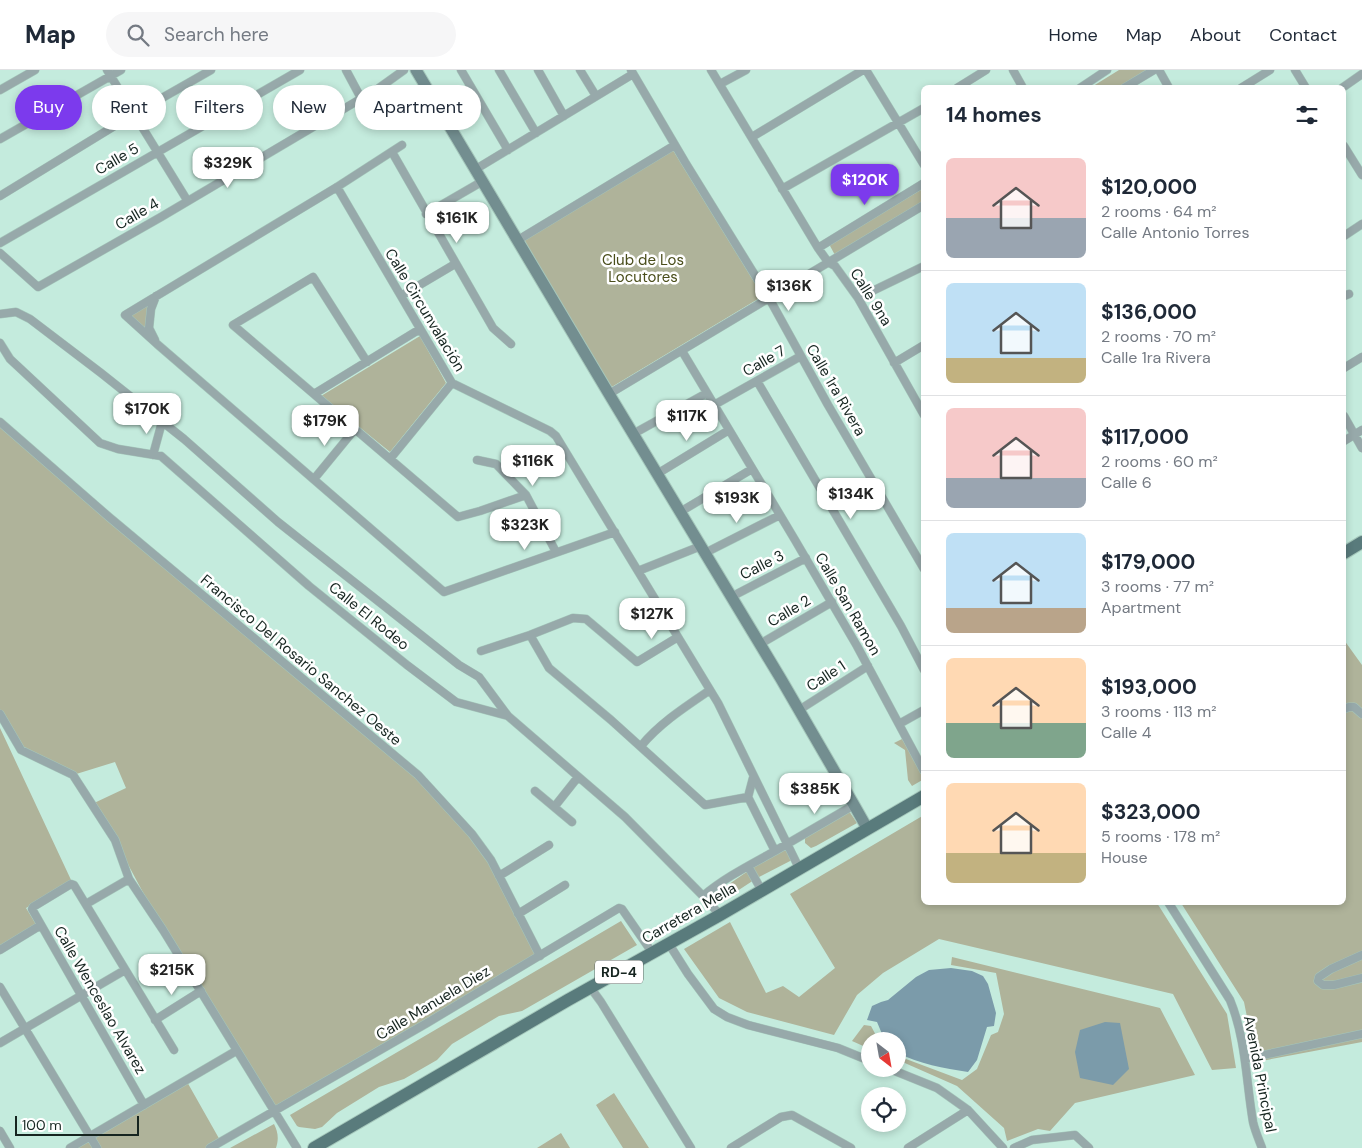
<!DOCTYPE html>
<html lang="en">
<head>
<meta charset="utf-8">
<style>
	body { margin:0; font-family:"DM Sans",sans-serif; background:#f6f6f7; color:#1f2937; height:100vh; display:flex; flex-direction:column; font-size:19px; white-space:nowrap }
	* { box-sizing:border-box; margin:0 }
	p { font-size:16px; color:#747a83 }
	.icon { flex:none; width:28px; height:28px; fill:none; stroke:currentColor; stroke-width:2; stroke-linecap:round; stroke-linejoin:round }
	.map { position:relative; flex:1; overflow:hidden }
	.side { position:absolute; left:921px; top:15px; width:425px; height:820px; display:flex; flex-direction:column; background:#fff; border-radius:8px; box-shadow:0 2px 8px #0003 }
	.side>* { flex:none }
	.top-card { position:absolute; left:15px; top:15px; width:475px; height:45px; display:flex; gap:10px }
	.needle { width:32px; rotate:149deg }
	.tools { position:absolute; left:861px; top:962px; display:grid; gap:10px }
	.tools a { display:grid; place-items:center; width:45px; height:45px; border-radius:50%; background:#fff; box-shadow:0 2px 8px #0003; font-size:25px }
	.scale { position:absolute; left:15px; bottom:12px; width:124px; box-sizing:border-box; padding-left:5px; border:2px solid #162520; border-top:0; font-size:14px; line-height:18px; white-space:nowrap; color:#162520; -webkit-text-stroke:4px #fff; paint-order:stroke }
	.price { position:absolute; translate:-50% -42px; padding:0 11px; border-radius:10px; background:#fff; color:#222; font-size:16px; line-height:32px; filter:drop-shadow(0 1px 2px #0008) }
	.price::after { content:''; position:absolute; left:50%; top:30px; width:15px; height:11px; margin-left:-8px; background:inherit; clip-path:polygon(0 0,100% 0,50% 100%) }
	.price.selected { background:#7c3aed; color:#fff }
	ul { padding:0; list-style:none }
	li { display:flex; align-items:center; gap:15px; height:125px; padding:0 25px }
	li+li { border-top:1px solid #e0e1e3 }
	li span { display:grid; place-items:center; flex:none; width:140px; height:100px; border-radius:8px; color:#555 }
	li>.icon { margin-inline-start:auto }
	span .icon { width:60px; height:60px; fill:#fffc; stroke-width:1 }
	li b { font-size:21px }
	h2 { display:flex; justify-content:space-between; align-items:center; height:60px; padding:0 25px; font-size:21px }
	.tag { padding:0 18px; border-radius:22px; background:#fff; box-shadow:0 2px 8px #0003; font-size:18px; line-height:45px }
	.tag.selected { background:#7c3aed; color:#fff }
	header { display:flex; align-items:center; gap:30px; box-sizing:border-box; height:70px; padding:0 25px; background:#fff; border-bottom:1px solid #e0e1e3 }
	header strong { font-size:24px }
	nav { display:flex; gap:28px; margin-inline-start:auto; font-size:18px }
	.search { width:350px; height:45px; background:#f6f6f7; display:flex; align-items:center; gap:12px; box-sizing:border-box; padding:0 18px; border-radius:28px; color:#747a83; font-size:19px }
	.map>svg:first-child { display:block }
	.green { fill:#afb39a }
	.water { fill:#7b9baa }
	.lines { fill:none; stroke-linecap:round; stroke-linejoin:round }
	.street-casing { stroke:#a5c7bb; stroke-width:9 }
	.secondary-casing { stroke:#a5c7bb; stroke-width:13 }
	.primary-casing { stroke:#a5c7bb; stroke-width:14 }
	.street { stroke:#97a9aa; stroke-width:8 }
	.secondary { stroke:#738e90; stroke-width:11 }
	.primary { stroke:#597b7c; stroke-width:12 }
	.labels { text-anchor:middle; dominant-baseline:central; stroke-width:5; stroke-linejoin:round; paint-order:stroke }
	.shield { fill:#fff; stroke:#5c6663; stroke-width:1 }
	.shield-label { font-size:14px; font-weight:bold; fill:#162520 }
	.street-label { font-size:15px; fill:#162520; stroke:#fff }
	.park-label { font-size:15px; fill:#4a4e1b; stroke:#fff }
</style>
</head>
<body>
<header>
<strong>Map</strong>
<div class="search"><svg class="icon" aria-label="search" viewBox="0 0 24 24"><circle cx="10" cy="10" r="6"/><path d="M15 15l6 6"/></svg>Search here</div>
<nav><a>Home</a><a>Map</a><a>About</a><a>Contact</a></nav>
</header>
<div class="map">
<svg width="1362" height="1078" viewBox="0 0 1362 1078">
	<rect width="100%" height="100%" fill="#c4ebdd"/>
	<!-- green -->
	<path class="green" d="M1119 0H1153L1124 17 1090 18Z
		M673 80 763 226 610 318 523 171Z
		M924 118V135L836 187 829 174Z
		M152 232 150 265 129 247Z
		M420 266 446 313 390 382 321 326Z
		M0 353 418 705 491 790 540 886 273 1042 163 860 115 770 92 734 126 718 115 692 73 705 21 680 0 644Z
		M1344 570 1362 595V972L1256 992 1244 932 1181 833 1344 832Z
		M0 658 72 812 26 838 39 859 0 880Z
		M902 669 924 706V709L912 716 908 710 905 680 894 673Z
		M849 741 857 753 816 776 811 778 805 773V767Z
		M924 745V832L1157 833 1227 944 1236 998 1212 1000 1173 924 939 869 883 903 857 925 834 965 747 942 719 928 684 879 730 852 766 923 783 916 799 927 835 898 790 824Z
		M787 779 792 790 757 808 752 798Z
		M748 801 754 810 725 829 719 821Z
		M621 851 637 875 522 941 499 946 452 974 437 990 404 1009 379 1017 337 1043 322 1057 315 1059 299 1057 297 1056 290 1045Z
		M952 887 1160 938 1195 1005 1075 1033 1050 1061 1038 1059 1007 1071 1004 1058 957 1016 898 990V986L962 1010 977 999 991 965 998 962 1004 944 996 903 951 895Z
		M864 955 871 956 879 971H870V979L852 971Z
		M186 1010 221 1072 210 1078H71Z
		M614 1023 649 1078H623L596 1035Z
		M274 1054C278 1062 279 1069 276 1078H230Z
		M561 1063 570 1078H537Z"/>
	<!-- water -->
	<path class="water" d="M951 898 972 901 983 906 988 914 996 943 994 956 987 957 977 990 968 1002C944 998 919 994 898 983V971H885L877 952 867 950 872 936 881 932 888 930 916 907 929 900Z
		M1105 952 1120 953 1129 999 1113 1015 1080 1008 1075 982 1080 960Z"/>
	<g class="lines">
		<!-- street casing -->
		<g class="street-casing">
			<path id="street" d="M107 0 187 130
				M346 0 361 28
				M461 0 508 80
				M499 0 536 63
				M538 0 564 46
				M580 0 596 26
				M631 0 685 92 769 228 828 335 924 499
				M711 0 818 178 828 192 835 196 858 228 924 345
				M866 0 924 95
				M1013 0 1023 18
				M1159 0 1169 18
				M1295 0 1306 18
				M720 14 746 0
				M957 18 986 0
				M1080 18 1107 0
				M1124 18 1154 0
				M1241 18 1270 0
				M1342 18 1362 4
				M0 20 35 0
				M752 67 863 0
				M0 69 121 0
				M402 75 337 117 125 245 157 274 444 522 615 462
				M1344 76 1362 105
				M392 82 493 258 511 274
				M476 99 633 4
				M337 117 452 313 550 361 556 366 718 633 799 798
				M782 119 924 38
				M0 126 134 44 211 0
				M426 144 483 111
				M1344 166 1362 154
				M518 170 675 75
				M0 173 300 0
				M818 178 924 113
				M0 183 38 217 161 147 379 18 404 0
				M401 226 455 194
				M1344 226 1349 224
				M858 228 924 196
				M0 244 16 242 30 249 101 303 184 369 278 452 459 595 479 607 508 646
				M155 270 149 258 151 239 156 226
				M0 273 10 289 100 373 118 379 161 386 309 516 407 595 456 632 508 646 625 747 703 826 720 845
				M682 281 795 470 857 576 924 701
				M367 292 313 207 233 255 458 447 480 441 526 425
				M894 293 924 275
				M1344 298 1362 287
				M757 311 901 556 924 600
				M314 324 420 259
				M609 324 924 135
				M714 335 801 286
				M1344 346 1362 378
				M0 352 109 447 418 705 472 764 491 790 540 886
				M633 364 707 323
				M1344 371 1362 360
				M153 385 162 352
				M390 389 452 313
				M477 390 496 394 526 425 556 482
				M657 404 729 360
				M314 409 355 359
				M680 442 752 399
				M705 483 780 445
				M638 501 701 476
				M731 527 806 488
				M530 565 549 598 611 650 705 735 748 727
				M760 574 832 532
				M481 581 530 565 573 548 586 549 637 592 678 567
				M1344 639 1349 637H1354L1362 644
				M799 640 868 596
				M0 644 21 680 73 705 115 770 129 809 163 860 297 1078
				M899 654 924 640
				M641 676C660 653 685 637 710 620
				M753 708 748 727 775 781 854 735
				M535 721 572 752
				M555 736 578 707
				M748 796 762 821
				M499 806 549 775
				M703 826C724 808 750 795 775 781
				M1168 832 1230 930C1246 969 1246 1011 1253 1052 1255 1061 1259 1070 1262 1078
				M86 834 129 809
				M518 844 565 815
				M669 874 688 904 714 939 727 947 748 955 838 978 870 991
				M0 880 41 855
				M1362 885 1331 899 1319 907 1318 911 1323 915H1334L1362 908
				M0 917 97 1078
				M590 917 601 932 691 1078
				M155 950 201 921
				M0 973 125 900
				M1245 989 1362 964
				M890 999 937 1018 968 1040 1003 1078
				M144 1035 32 839 33 837 71 814 74 815 174 980
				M0 1061 10 1078
				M70 1078 236 981
				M210 1078 427 953 619 838 622 839 649 878 651 884
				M731 1078 781 1047 792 1045 851 1078
				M908 1078 968 1040
				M1014 1078 1032 1070 1075 1065 1089 1078"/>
		</g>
		<!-- secondary casing -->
		<g class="secondary-casing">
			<path id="secondary" d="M416 0 609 324 781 609 854 735 867 758"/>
		</g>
		<!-- primary casing -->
		<g class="primary-casing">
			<path id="primary" d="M1344 483 1362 472
				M314 1078 568 930 720 845 924 726"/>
		</g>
		<!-- street -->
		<use href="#street" class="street"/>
		<!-- secondary -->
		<use href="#secondary" class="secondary"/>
		<!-- primary -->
		<use href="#primary" class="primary"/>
	</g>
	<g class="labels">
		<!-- shield labels -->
		<rect class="shield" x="595" y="890.5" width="48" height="23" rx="4"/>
		<g class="shield-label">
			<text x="619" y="902">RD-4</text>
		</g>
		<!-- street labels -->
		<g class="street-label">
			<text transform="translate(117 89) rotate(-30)">Calle 5</text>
			<text transform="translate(137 144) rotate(-30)">Calle 4</text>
			<text transform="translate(871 227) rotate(58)">Calle 9na</text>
			<text transform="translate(425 240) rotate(59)">Calle Circunvalación</text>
			<text transform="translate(764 291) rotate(-30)">Calle 7</text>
			<text transform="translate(836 320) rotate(60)">Calle 1ra Rivera</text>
			<text transform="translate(762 495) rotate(-27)">Calle 3</text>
			<text transform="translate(848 534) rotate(60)">Calle San Ramon</text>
			<text transform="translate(789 541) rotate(-31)">Calle 2</text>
			<text transform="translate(369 546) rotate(39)">Calle El Rodeo</text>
			<text transform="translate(301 590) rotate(40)">Francisco Del Rosario Sanchez Oeste</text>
			<text transform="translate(826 606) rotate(-33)">Calle 1</text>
			<text transform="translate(689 843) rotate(-30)">Carretera Mella</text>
			<text transform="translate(100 930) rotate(60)">Calle Wenceslao Alvarez</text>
			<text transform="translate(433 933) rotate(-31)">Calle Manuela Diez</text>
			<text transform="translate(1260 1004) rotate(79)">Avenida Principal</text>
		</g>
		<!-- park labels -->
		<g class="park-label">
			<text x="643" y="190">Club de Los<tspan x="643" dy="17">Locutores</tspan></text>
		</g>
	</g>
</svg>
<div class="tools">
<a><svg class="needle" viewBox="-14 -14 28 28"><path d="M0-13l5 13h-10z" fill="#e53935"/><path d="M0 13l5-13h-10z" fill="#747a83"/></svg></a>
<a><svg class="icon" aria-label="locate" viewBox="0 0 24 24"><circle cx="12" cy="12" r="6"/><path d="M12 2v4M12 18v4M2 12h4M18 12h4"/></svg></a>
</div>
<div class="scale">100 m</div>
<b class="price" style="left:228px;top:119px">$329K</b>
<b class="price selected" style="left:865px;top:136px">$120K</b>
<b class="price" style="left:457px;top:174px">$161K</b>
<b class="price" style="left:789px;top:242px">$136K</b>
<b class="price" style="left:147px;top:365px">$170K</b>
<b class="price" style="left:687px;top:372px">$117K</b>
<b class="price" style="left:325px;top:377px">$179K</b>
<b class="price" style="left:533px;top:417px">$116K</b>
<b class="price" style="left:851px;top:450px">$134K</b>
<b class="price" style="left:737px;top:454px">$193K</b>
<b class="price" style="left:525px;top:481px">$323K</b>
<b class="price" style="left:652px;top:570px">$127K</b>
<b class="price" style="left:815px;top:745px">$385K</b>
<b class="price" style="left:172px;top:926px">$215K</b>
<div class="top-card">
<a class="tag selected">Buy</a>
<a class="tag">Rent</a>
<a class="tag">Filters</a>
<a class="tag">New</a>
<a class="tag">Apartment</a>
</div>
<section class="side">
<h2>14 homes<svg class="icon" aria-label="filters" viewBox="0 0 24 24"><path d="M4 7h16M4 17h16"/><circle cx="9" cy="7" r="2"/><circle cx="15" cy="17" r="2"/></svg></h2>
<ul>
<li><span style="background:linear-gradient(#f6c9c9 60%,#9aa5b1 0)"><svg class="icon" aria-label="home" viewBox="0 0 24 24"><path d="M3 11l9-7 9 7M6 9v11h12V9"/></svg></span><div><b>$120,000</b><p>2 rooms · 64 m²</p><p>Calle Antonio Torres</p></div></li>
<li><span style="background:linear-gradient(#bfe0f5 75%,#c2b280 0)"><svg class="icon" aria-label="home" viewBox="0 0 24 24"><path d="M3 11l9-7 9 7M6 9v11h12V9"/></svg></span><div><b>$136,000</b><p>2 rooms · 70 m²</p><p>Calle 1ra Rivera</p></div></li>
<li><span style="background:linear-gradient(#f6c9c9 70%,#9aa5b1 0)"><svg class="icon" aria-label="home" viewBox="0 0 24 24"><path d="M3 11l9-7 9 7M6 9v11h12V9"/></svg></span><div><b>$117,000</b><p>2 rooms · 60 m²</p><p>Calle 6</p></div></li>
<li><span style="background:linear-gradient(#bfe0f5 75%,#b9a48a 0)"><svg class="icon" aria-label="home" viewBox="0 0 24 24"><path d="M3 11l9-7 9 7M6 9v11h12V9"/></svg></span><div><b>$179,000</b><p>3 rooms · 77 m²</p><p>Apartment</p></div></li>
<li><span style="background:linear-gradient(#ffd9b3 65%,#7fa58c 0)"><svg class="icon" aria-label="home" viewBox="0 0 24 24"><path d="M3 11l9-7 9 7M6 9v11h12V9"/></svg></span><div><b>$193,000</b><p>3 rooms · 113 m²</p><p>Calle 4</p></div></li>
<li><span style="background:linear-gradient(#ffd9b3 70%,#c2b280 0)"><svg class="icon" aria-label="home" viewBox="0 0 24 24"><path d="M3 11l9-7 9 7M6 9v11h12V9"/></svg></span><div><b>$323,000</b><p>5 rooms · 178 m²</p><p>House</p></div></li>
</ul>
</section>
</div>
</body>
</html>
